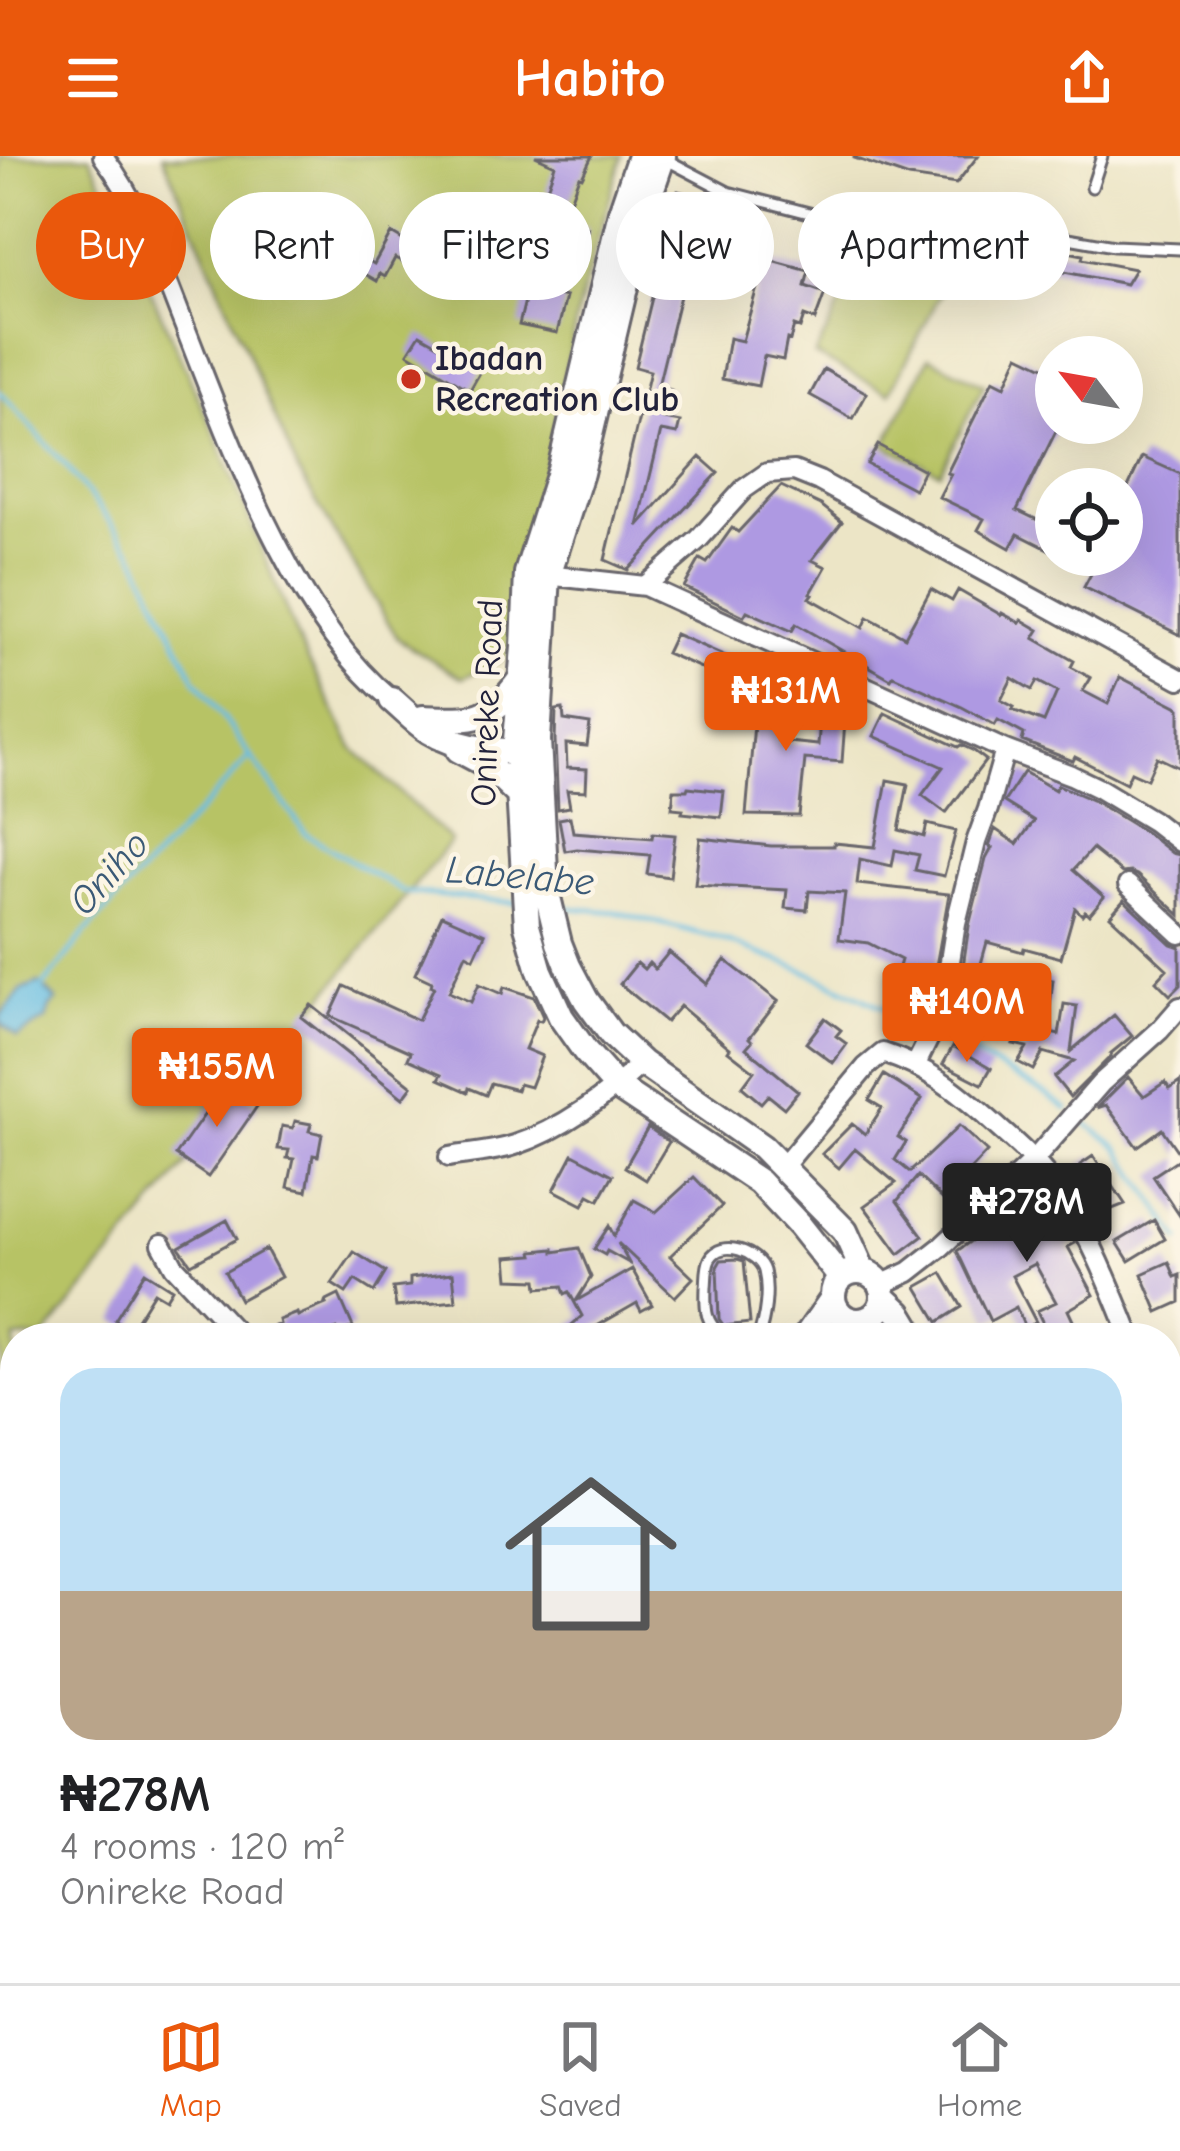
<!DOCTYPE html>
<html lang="en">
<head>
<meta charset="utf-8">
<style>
	body { margin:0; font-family:"Comic Neue",sans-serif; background:#f6f6f6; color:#202124; height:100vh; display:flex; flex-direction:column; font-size:45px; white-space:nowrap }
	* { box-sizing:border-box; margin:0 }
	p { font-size:39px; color:#757577 }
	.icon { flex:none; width:66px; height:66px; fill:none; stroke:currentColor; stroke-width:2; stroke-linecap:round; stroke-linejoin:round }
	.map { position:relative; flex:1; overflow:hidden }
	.side { position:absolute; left:0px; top:1167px; width:1182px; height:660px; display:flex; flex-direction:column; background:#fff; border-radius:48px 48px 0 0; box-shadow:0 12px 48px #0002 }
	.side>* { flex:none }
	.top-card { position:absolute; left:36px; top:36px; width:1110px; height:108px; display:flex; gap:24px }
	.needle { width:78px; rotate:301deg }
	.controls { position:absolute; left:1035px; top:180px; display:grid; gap:24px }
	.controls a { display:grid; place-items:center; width:108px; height:108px; border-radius:50%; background:#fff; box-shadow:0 12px 48px #0002; font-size:60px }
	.price { position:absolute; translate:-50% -102px; padding:0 27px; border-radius:12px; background:#ea580c; color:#fff; font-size:39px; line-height:78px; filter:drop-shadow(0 3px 6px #0008) }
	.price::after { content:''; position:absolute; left:50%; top:72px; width:36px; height:27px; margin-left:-18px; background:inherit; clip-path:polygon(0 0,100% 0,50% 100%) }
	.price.selected { background:#222; color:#fff }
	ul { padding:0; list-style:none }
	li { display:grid; align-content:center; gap:24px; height:636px; padding:0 60px }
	li span { display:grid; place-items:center; height:372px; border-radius:36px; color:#555 }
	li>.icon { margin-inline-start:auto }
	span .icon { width:216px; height:216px; fill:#fffc; stroke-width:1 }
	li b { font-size:51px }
	.tag { padding:0 42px; border-radius:54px; background:#fff; box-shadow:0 12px 48px #0002; font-size:42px; line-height:108px }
	.tag.selected { background:#ea580c; color:#fff }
	header { display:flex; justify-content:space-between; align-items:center; height:156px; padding:0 60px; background:#ea580c; color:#fff; font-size:54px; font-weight:800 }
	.dock { display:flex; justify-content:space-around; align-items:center; height:168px; border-top:3px solid #e0e0e0; background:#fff; font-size:33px; color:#757577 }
	.dock a { display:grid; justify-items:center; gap:6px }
	.dock .selected { color:#ea580c }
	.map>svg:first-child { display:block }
	.green { fill:#b7c365; stroke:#6c7250; stroke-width:3 }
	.water { fill:#66bee3; stroke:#44708f; stroke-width:3 }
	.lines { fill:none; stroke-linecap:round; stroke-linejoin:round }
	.stream { stroke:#66bee3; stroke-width:4.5 }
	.building { fill:#ae99e2; fill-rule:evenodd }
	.lane-casing { stroke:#69666c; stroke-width:15 }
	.street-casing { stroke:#69666c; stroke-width:24 }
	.secondary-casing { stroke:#69666c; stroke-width:30 }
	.lane { stroke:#fff; stroke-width:9 }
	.street { stroke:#fff; stroke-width:18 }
	.secondary { stroke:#fff; stroke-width:24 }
	.poi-dot { fill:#c8321e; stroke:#fcf5e5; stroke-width:4.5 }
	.labels { text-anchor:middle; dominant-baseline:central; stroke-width:9; stroke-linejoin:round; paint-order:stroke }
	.poi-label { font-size:36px; font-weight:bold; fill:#22223b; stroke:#fcf5e5; text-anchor:start }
	.street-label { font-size:36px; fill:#22223b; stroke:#fcf5e5 }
	.water-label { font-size:39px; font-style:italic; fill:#3a5976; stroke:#fcf5e5 }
</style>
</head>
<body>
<header><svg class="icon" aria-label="menu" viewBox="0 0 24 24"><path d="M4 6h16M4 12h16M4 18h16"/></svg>Habito<svg class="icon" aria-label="share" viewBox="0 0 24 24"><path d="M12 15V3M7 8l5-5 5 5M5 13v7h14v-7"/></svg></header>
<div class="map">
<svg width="1180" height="1827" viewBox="0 0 1180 1827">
	<rect width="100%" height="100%" fill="#fcf5e5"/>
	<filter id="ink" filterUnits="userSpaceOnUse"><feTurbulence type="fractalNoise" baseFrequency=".00833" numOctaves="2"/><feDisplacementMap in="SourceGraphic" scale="24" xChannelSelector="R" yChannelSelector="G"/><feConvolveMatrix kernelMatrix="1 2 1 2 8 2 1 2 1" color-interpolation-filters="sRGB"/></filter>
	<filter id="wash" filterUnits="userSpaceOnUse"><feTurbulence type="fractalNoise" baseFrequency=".004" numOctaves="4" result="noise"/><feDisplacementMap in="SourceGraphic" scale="48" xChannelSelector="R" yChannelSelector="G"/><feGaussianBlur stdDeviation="2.7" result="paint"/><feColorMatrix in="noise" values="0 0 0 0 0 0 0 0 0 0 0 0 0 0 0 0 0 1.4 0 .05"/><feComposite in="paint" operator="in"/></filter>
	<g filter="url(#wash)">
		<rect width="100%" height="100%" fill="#ece5c6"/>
		<!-- green -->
		<path class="green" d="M0 0H90L214 276 299 486 353 592 451 685 44 1182H15V1223L0 1244Z
			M163 0H622L579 150 506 502 462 522 398 483 298 315Z
			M868 93 944 131 890 237 815 199Z
			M929 201 984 229 940 316 885 289Z"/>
		<!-- water -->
		<path class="water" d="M39 827 57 845 50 851 46 864 17 881 0 866V860L22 834Z"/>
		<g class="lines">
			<!-- stream -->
			<path class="stream" d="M0 236 67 311 133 395 194 521 306 678 403 736 517 747
				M559 751 616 756 718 782 801 813 927 872
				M42 832 86 776 251 600
				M937 878 1045 937 1067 953
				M1076 960 1118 991 1180 1084
				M1167 1701 1180 1690
				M1039 1827 1057 1812"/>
		</g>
		<g id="blocks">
			<!-- building -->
			<path class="building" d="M535 0H592L582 21 579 20 570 44 546 35 555 9Z
				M854 0H978L956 28 909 21 854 2Z
				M678 35 704 41 658 230 671 234 664 263 680 266 677 278 661 275 638 370 700 301 718 317 628 414 605 404 650 215 635 211Z
				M529 60 588 72 583 99 523 87Z
				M391 77 423 96 414 112 395 102 385 121 380 118 377 125 351 110 357 98 374 108Z
				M1053 93 1083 99 1082 103 1135 113 1126 128 1049 113Z
				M765 103 809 115 805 130 825 137 815 164 804 160 800 172 794 170 790 184 787 183 783 204 764 200 758 230 722 223 729 182 742 185Z
				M529 128 554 135V138L566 141 557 177 519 169Z
				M420 178 482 213 470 234 408 197Z
				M1019 199 1056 217V267H1060L1017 354 1056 373V397L1018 378 1010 392 978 374 984 363 939 341 951 318 947 317 993 224 1005 230Z
				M824 213 867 237 853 263 810 239Z
				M878 289 924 314 914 333 867 308Z
				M1142 301 1180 318V479L1084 431 1101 399H1122V344Z
				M781 330 821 349 842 366 812 404 826 411 811 437 813 438 810 442 863 472 868 461 905 481 931 433 952 445 958 434 1001 459 1002 457 1020 467 1022 464 1039 474 1034 482 1074 505 1071 511 1091 522 1083 535 1108 548 1120 521 1180 552V612L1157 601 1147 623 1131 616 1126 627 1075 601 1073 605 1022 585 1024 578 998 564 995 569 962 551 893 520 891 523 796 468 792 475 747 455 744 460 684 431 700 403 707 407 732 372 738 376ZM1012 522 1032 534 1037 525 1057 536 1044 566 1012 554 1014 551 1001 544Z
				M675 478 737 505 729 524 666 497Z
				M758 523 783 526 778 585 818 589 821 550 846 551 842 606 805 603 799 660 746 659Z
				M563 553 564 564 590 568 587 590 566 588 567 612 587 613 586 635 567 634 570 651 558 653 555 584 556 554Z
				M885 557 958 591 961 589 974 595 986 604 946 657 922 639 943 611 874 580Z
				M1024 616 1055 634 1058 629 1094 645 1145 676 1172 697 1180 699V759L1137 719 1130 716 1122 717 1092 693 1073 714 1104 741 1089 759 1085 755 1082 759 1075 752 1061 802 1024 792 1023 796 987 786 979 815 1025 827 1026 820 1053 824 1050 849 1040 848 1033 873 1059 879 1064 848 1077 850 1071 895 1114 859 1132 880 1110 898 1111 900 1070 941 1054 921 1074 905 1043 896 1033 914 1018 906 1027 891 1013 888 1017 875 972 864 979 835 960 831 969 770 986 703 992 692 989 690 995 673 1017 688 1034 665 1004 646Z
				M887 624 908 628 899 674 924 681 927 668 956 675 944 720 915 714 919 699 895 694 892 710 860 703 857 728 949 738 932 832 896 821 901 804 868 787 839 783 845 737 809 735 807 754 785 752 787 734 695 729 700 682 771 690H834V687L875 691Z
				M688 631 724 635 721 661 682 657 683 653 672 652 674 634H687Z
				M570 661 573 676 652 682 653 677 675 679 670 721 647 718 650 699 577 693 565 695 559 663Z
				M1124 744 1171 788 1180 791V829L1170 839 1156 825 1167 813 1110 760Z
				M442 759 485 778 474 802 466 798 449 836 471 846 479 828 502 838 504 831 534 841 543 861 541 865 537 864 525 893 542 900 530 931 519 928 517 934 491 927 486 939 469 932 468 936 439 923 442 918 408 903 411 896 330 860 344 830 418 864 434 831 431 830 432 826 415 818Z
				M669 796 707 828 725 804 778 845 749 882 752 885 746 892 798 935 784 952 768 939 761 947 742 931 754 915 728 895 730 892 680 850 666 866 620 828 637 807 644 813 649 807 655 813Z
				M311 849 412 930 403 942 301 861Z
				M825 862 841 874 836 880 847 888 833 907 806 887Z
				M953 890 991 912 982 928 943 908Z
				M884 919 922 943 898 981 906 986 895 1004 910 1016 959 970 987 996 953 1032 964 1042 953 1053 918 1020 897 1045 923 1080 899 1098 864 1050 896 1027 855 993 839 1012 822 998 852 968 865 978 882 952 869 944Z
				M1128 921 1144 940 1165 926 1170 933 1180 926V999L1162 973 1137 991 1106 949 1097 952Z
				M226 928 258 949 208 1021 176 999Z
				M295 965 311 968 309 975 322 978 318 1000 313 999 307 1035 288 1031 294 1003 287 1002 289 994 278 993 282 970 293 972Z
				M648 971 669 986 646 1024 625 1011Z
				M573 998 613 1019 599 1044 589 1039 583 1049 554 1034Z
				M1093 1000 1125 1048 1110 1054 1080 1009Z
				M1180 1002V1060L1153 1020Z
				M694 1021 722 1050 670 1100 693 1122 675 1141 618 1087 629 1107 607 1095 605 1099 594 1093 609 1070 614 1080 634 1044 656 1056Z
				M1040 1032 1075 1087 1068 1091 1094 1139 1068 1154 1081 1182H1050L1037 1155 1056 1146 1035 1108 1012 1120 1036 1166 1025 1172 1016 1151 990 1165 957 1095 993 1069 990 1065Z
				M227 1064 237 1083 191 1108 179 1091Z
				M1154 1064 1165 1083 1129 1105 1117 1086Z
				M579 1092 591 1121 576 1145 632 1113 652 1149 641 1155 637 1147 576 1182H557L582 1160 569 1136 565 1138 562 1130 538 1132 537 1124 509 1123 507 1101 534 1099 533 1095 554 1093V1096Z
				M266 1093 281 1121 240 1144 225 1116Z
				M354 1096 386 1116 374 1136 355 1124 346 1137 332 1128Z
				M737 1103 744 1105 750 1167 724 1170 719 1163 717 1111 721 1104Z
				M1169 1106 1175 1121 1180 1119V1146L1158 1156 1142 1118Z
				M145 1116 172 1133 166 1143 154 1136 131 1173 115 1164Z
				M453 1117 456 1145 396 1151 393 1132 410 1130V1122Z
				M942 1117 962 1151 938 1166 917 1131Z
				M339 1139 353 1171 339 1177 337 1173 314 1181 311 1174 292 1182H274L270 1172 280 1168 279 1164 297 1157 298 1160 326 1148 325 1146Z
				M15 1238V1284L0 1305V1244L7 1249Z
				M1167 1335 1180 1360V1417L1168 1423 1180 1446V1458L1167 1465V1406L1173 1403 1167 1392Z
				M1180 1707V1784L1167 1776V1729Z
				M368 1812H375L393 1822 398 1812H412L442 1827H360Z
				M616 1812H718L742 1827H669L650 1815 643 1827H639Z
				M759 1812H811L801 1827H748Z
				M1094 1812H1171L1162 1827H1085Z"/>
		</g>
	</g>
	<g filter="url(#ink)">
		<use href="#blocks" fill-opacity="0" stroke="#69666c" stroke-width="3"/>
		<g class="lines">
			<!-- lane casing -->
			<g class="lane-casing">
				<path id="lane" d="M663 2 728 36 844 66 872 56 951 80 1029 75 1114 90 1180 93
					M1092 31 1102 0
					M724 1182C705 1166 705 1155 706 1131 707 1122 706 1111 710 1103 721 1082 759 1096 764 1115 769 1135 765 1163 758 1182"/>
			</g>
			<!-- street casing -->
			<g class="street-casing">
				<path id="street" d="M103 0C138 46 158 102 179 156 227 277 290 461 392 544
					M537 418 645 430 1005 594 1071 619 1100 633 1153 665 1180 686
					M645 430 699 383 744 333 767 317 794 315 819 325 1180 523
					M1128 729 1180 778
					M916 908 942 856 956 767 976 686 988 653 1005 594
					M449 1001C471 997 494 996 515 989 561 974 607 940 642 907
					M782 1012 866 911 883 897C929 912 956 934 992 966 1006 979 1020 990 1033 1004 1081 1053 1106 1119 1131 1182
					M162 1088 174 1110 241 1182
					M881 1129 909 1116 941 1091 1034 1004 1101 927 1160 874 1180 851
					M1167 1273 1180 1307
					M1167 1490 1180 1482
					M0 1542 15 1530
					M835 1827 840 1812"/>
			</g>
			<!-- secondary casing -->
			<g class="secondary-casing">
				<path id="secondary" d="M640 0 621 56 560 313 527 417 524 491 516 584 527 770 540 815 561 861 585 895 617 931 759 1026 799 1069 841 1122
					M663 0 641 64 581 317 548 420 538 584 546 733 559 787 568 810 586 844 611 878 642 907 762 991 845 1075 863 1115
					M392 544C404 554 416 567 429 575 458 593 497 596 531 596
					M423 562C473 564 490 566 520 524
					M459 594 489 610 518 638
					M833 1140a25 25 0 1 1 50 0a25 25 0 1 1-50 0Z
					M884 1142 900 1157 915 1182
					M805 1182 833 1142
					M1000 1812 1006 1827
					M293 1827 307 1812
					M323 1827 336 1812"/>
			</g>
			<!-- lane -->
			<use href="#lane" class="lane"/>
			<!-- street -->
			<use href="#street" class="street"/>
			<!-- secondary -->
			<use href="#secondary" class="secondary"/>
		</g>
	</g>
	<!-- markers -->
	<circle class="poi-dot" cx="411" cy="223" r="12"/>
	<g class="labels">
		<!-- poi labels -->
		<g class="poi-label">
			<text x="435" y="202">Ibadan<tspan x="435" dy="41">Recreation Club</tspan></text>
		</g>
		<!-- street labels -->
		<g class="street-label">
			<text transform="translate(487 547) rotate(-88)">Onireke Road</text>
		</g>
		<!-- water labels -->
		<g class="water-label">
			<text transform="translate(109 717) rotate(-48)">Oniho</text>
			<text transform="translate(520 720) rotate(5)">Labelabe</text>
		</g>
	</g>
</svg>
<div class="controls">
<a><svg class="needle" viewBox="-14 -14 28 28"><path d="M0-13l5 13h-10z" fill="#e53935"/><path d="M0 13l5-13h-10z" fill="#757577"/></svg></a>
<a><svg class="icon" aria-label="locate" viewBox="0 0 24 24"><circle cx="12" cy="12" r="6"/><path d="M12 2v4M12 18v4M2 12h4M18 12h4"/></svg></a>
</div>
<b class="price" style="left:786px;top:598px">₦131M</b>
<b class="price" style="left:967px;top:909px">₦140M</b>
<b class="price" style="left:217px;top:974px">₦155M</b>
<b class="price selected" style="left:1027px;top:1109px">₦278M</b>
<div class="top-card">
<a class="tag selected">Buy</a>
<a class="tag">Rent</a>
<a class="tag">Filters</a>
<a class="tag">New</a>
<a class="tag">Apartment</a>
</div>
<section class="side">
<ul>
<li><span style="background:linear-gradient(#bfe0f5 60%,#b9a48a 0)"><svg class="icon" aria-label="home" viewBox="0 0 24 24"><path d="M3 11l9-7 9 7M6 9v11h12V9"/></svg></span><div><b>₦278M</b><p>4 rooms · 120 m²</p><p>Onireke Road</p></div></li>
</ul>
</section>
</div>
<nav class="dock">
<a class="selected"><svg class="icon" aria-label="map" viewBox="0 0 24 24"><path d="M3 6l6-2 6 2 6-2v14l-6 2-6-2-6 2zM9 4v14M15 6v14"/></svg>Map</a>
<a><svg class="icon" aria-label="saved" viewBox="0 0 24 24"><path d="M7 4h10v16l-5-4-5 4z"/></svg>Saved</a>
<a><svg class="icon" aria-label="home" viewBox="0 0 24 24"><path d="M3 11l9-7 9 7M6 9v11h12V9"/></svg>Home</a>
</nav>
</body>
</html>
